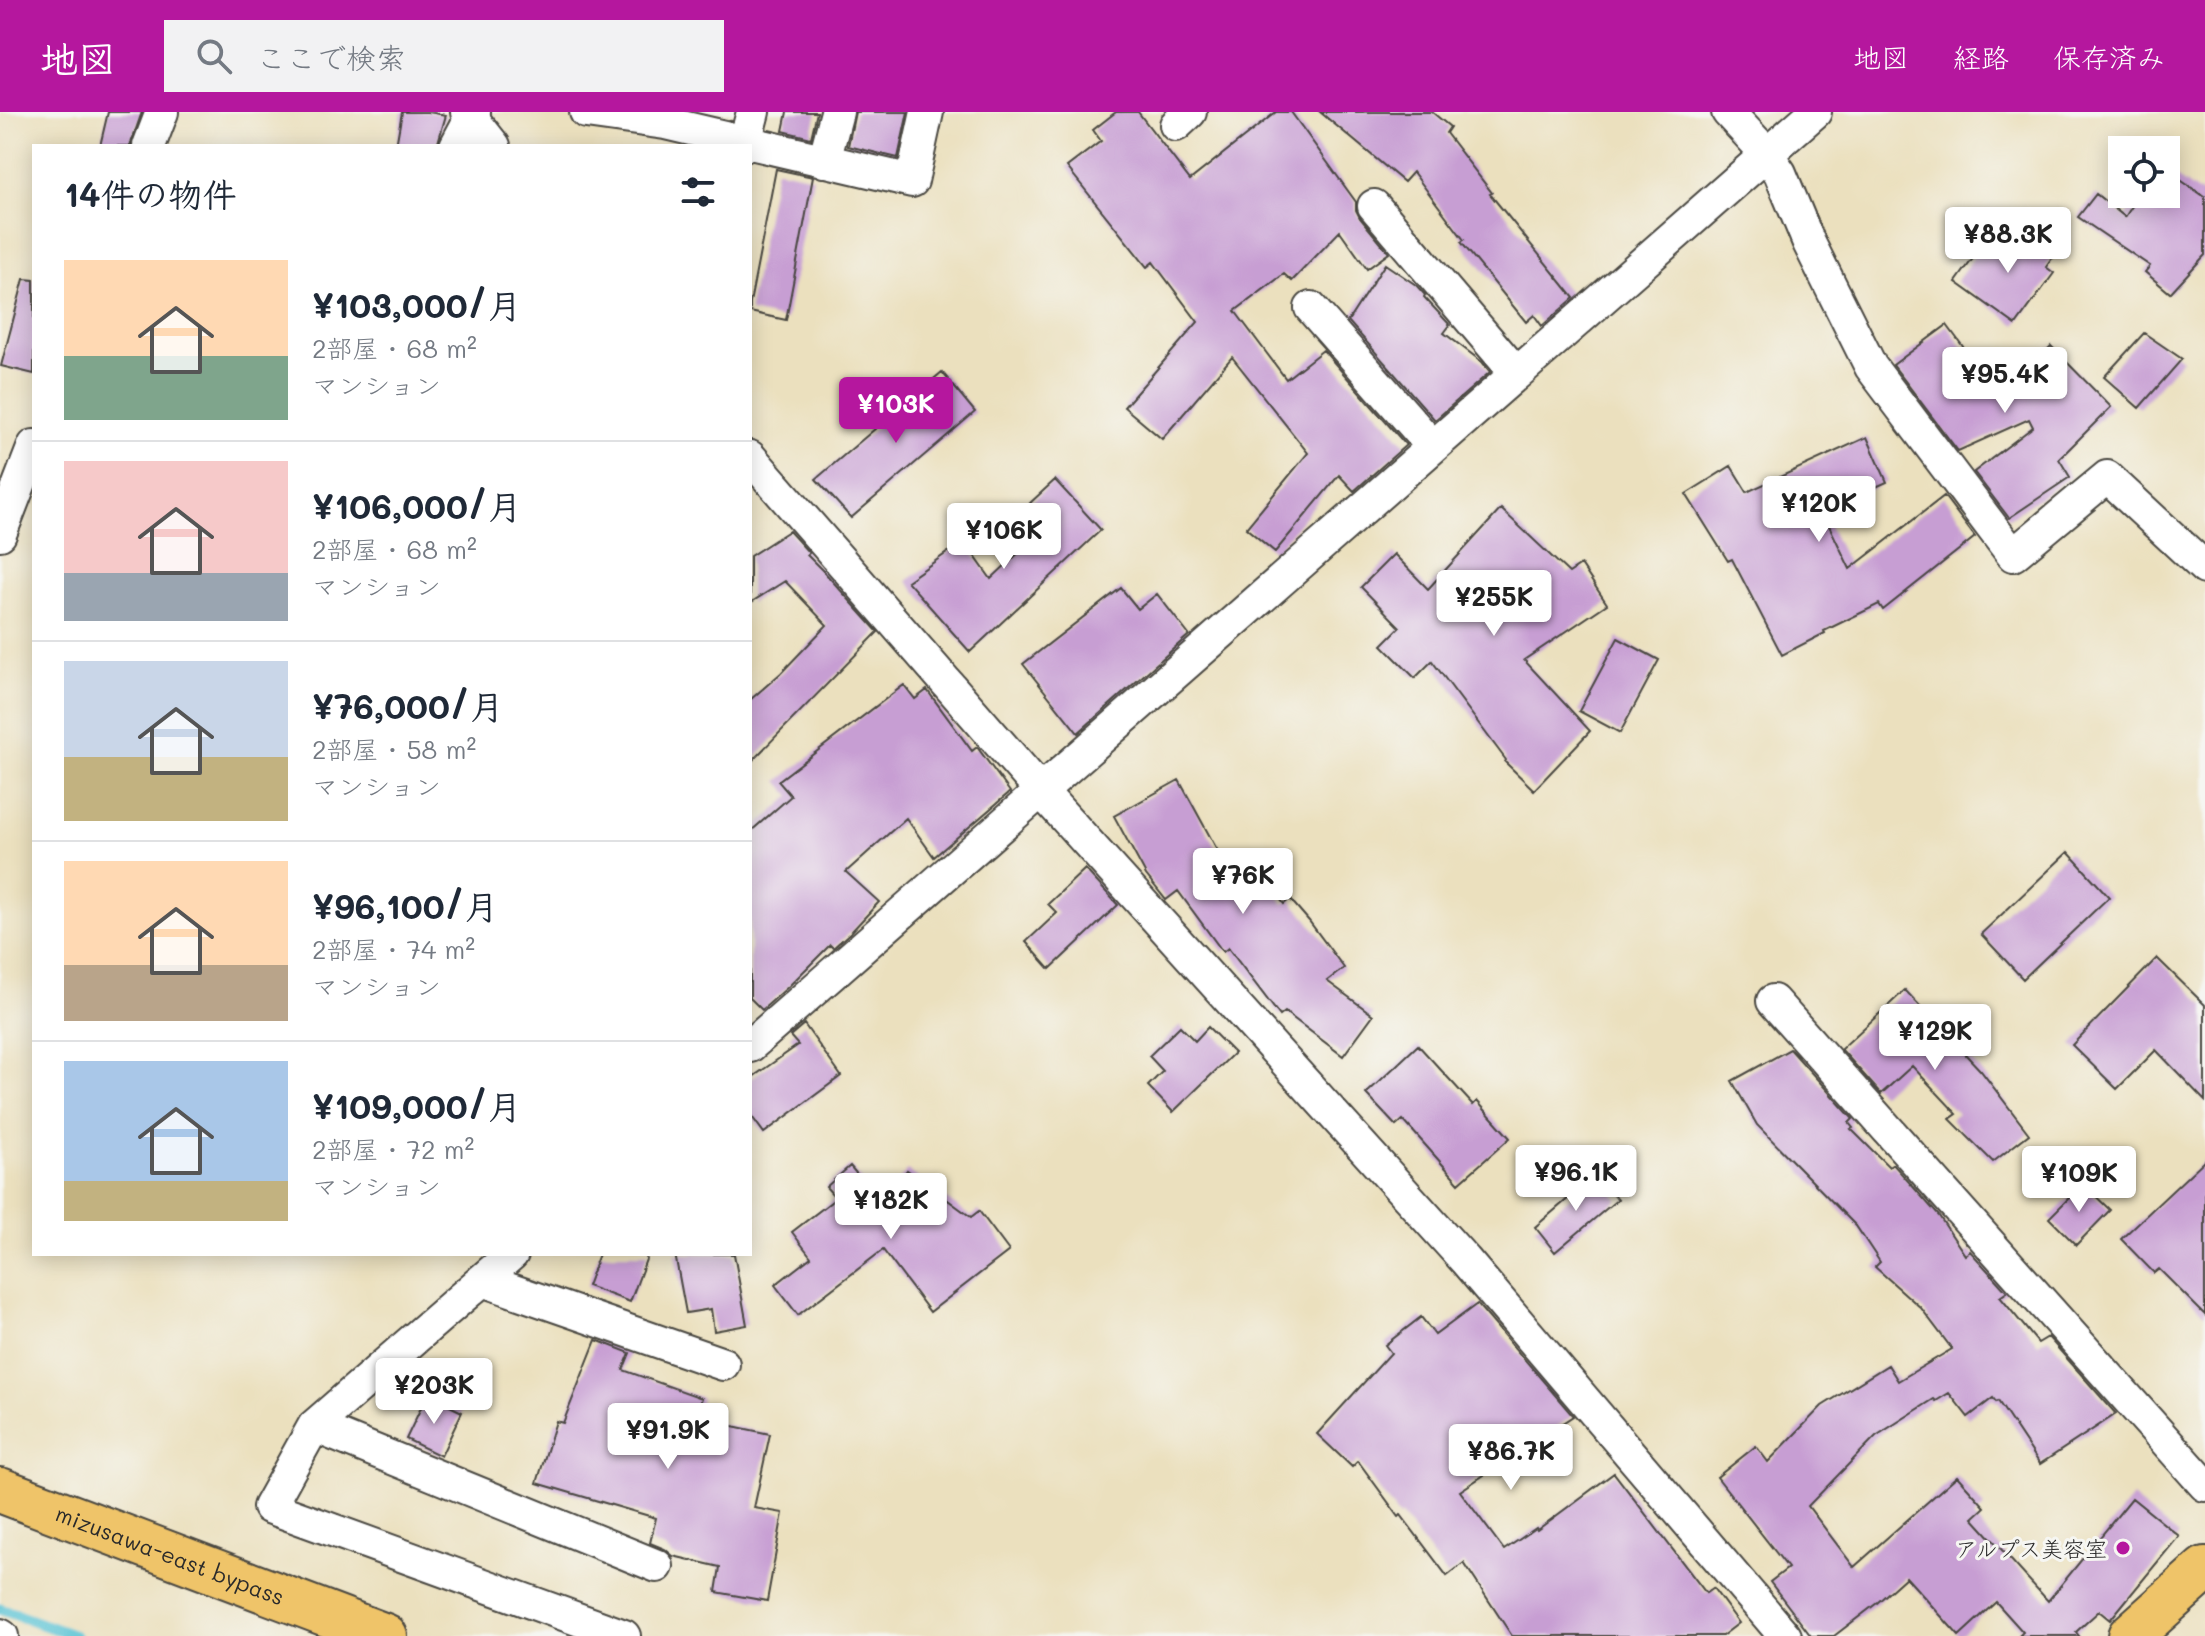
<!DOCTYPE html>
<html lang="ja">
<head>
<meta charset="utf-8">
<style>
	body { margin:0; font-family:Mali,"Klee One",sans-serif; background:#f2f2f3; color:#1f2937; height:100vh; display:flex; flex-direction:column; font-size:30px; white-space:nowrap }
	* { box-sizing:border-box; margin:0 }
	p { font-size:26px; color:#747a83 }
	.icon { flex:none; width:44px; height:44px; fill:none; stroke:currentColor; stroke-width:2; stroke-linecap:round; stroke-linejoin:round }
	.map { position:relative; flex:1; overflow:hidden }
	.drawer { position:absolute; left:32px; top:32px; width:720px; height:1112px; display:flex; flex-direction:column; background:#fff; border-radius:0px; box-shadow:0 4px 20px #0003 }
	.drawer>* { flex:none }
	.controls { position:absolute; left:2108px; top:24px; display:grid; gap:16px }
	.controls a { display:grid; place-items:center; width:72px; height:72px; border-radius:0px; background:#fff; box-shadow:0 4px 20px #0003; font-size:40px }
	.price { position:absolute; translate:-50% -68px; padding:0 18px; border-radius:8px; background:#fff; color:#222; font-size:26px; line-height:52px; filter:drop-shadow(0 2px 4px #0008) }
	.price::after { content:''; position:absolute; left:50%; top:48px; width:24px; height:18px; margin-left:-12px; background:inherit; clip-path:polygon(0 0,100% 0,50% 100%) }
	.price.current { background:#b5179e; color:#fff }
	ul { padding:0; list-style:none }
	li { display:flex; align-items:center; gap:24px; height:200px; padding:0 32px }
	li+li { border-top:2px solid #e0e1e3 }
	li span { display:grid; place-items:center; flex:none; width:224px; height:160px; border-radius:0px; color:#555 }
	li>.icon { margin-inline-start:auto }
	span .icon { width:96px; height:96px; fill:#fffc; stroke-width:1 }
	li b { font-size:34px }
	h2 { display:flex; justify-content:space-between; align-items:center; height:96px; padding:0 32px; font-size:34px }
	header { display:flex; align-items:center; gap:48px; box-sizing:border-box; height:112px; padding:0 40px; background:#b5179e; color:#fff }
	header strong { font-size:38px }
	nav { display:flex; gap:44px; margin-inline-start:auto; font-size:28px }
	.search { width:560px; height:72px; background:#f2f2f3; display:flex; align-items:center; gap:20px; box-sizing:border-box; padding:0 28px; border-radius:0px; color:#747a83; font-size:30px }
	.map>svg:first-child { display:block }
	.lines { fill:none; stroke-linecap:round; stroke-linejoin:round }
	.stream { stroke:#59c3d4; stroke-width:11 }
	.building { fill:#c79ed3 }
	.minor-casing { stroke:#484641; stroke-width:36 }
	.trunk-casing { stroke:#484641; stroke-width:48 }
	.minor { stroke:#fff; stroke-width:32 }
	.trunk { stroke:#efc469; stroke-width:44 }
	.poi-dot { fill:#b5179e; stroke:#f6f6f2; stroke-width:3 }
	.labels { text-anchor:middle; dominant-baseline:central; stroke-width:6; stroke-linejoin:round; paint-order:stroke }
	.poi-label { font-size:22px; fill:#2b2b2b; stroke:#f6f6f2; text-anchor:end }
	.street-label { font-size:22px; fill:#2b2b2b; stroke:#f6f6f2 }
</style>
</head>
<body>
<header>
<strong>地図</strong>
<div class="search"><svg class="icon" aria-label="search" viewBox="0 0 24 24"><circle cx="10" cy="10" r="6"/><path d="M15 15l6 6"/></svg>ここで検索</div>
<nav><a>地図</a><a>経路</a><a>保存済み</a></nav>
</header>
<div class="map">
<svg width="2205" height="1524" viewBox="0 0 2205 1524">
	<rect width="100%" height="100%" fill="#f6f6f2"/>
	<filter id="ink" filterUnits="userSpaceOnUse"><feTurbulence type="fractalNoise" baseFrequency=".0125" numOctaves="2"/><feDisplacementMap in="SourceGraphic" scale="16" xChannelSelector="R" yChannelSelector="G"/><feConvolveMatrix kernelMatrix="1 2 1 2 8 2 1 2 1" color-interpolation-filters="sRGB"/></filter>
	<filter id="wash" filterUnits="userSpaceOnUse"><feTurbulence type="fractalNoise" baseFrequency=".006" numOctaves="4" result="noise"/><feDisplacementMap in="SourceGraphic" scale="32" xChannelSelector="R" yChannelSelector="G"/><feGaussianBlur stdDeviation="1.8" result="paint"/><feColorMatrix in="noise" values="0 0 0 0 0 0 0 0 0 0 0 0 0 0 0 0 0 1.4 0 .05"/><feComposite in="paint" operator="in"/></filter>
	<g filter="url(#wash)">
		<rect width="100%" height="100%" fill="#ebe0be"/>
		<g class="lines">
			<!-- stream -->
			<path class="stream" d="M0 1497 75 1524"/>
		</g>
		<g id="blocks">
			<!-- building -->
			<path class="building" d="M108 0H142L130 34H100Z
				M402 0H428L446 3 437 34H396Z
				M787 0H817L811 26 783 19Z
				M855 0H908L898 46 848 34Z
				M1116 0H1138L1190 68 1276 0H1291L1356 90V98L1360 106 1389 141 1367 157 1340 119 1292 169 1284 162 1235 199 1286 267 1323 238 1406 333 1354 379 1339 363 1275 440 1246 416 1308 341 1232 245 1162 327 1124 295 1198 210 1153 150 1147 155 1067 55 1101 29 1093 18Z
				M1320 0H1432L1450 15 1446 21 1492 81 1490 82 1574 186 1542 214 1534 203 1526 210 1461 130 1464 128 1413 60 1404 70Z
				M776 57 813 65 786 208 750 200V191Z
				M2166 58 2205 85V143L2170 181 2145 160 2150 154 2078 105 2096 82 2125 105 2140 82H2166Z
				M1992 120 2012 133 2020 121 2053 145 2046 155 2054 161 2016 213 1956 170Z
				M1385 152 1416 173 1425 183 1424 185 1450 213 1444 221 1482 250 1490 260 1435 308 1348 209Z
				M24 167 34 168V262L1 254Z
				M1947 213 2001 286 2051 234 2111 295 2059 347 2070 365 2009 406 1974 360 2033 315 2029 307 1958 339 1893 253Z
				M2144 221 2182 247 2139 296 2104 265Z
				M942 260 975 300 851 406 816 367Z
				M1867 325 1887 370 1822 399 1850 457 1944 384 1975 425 1883 498 1879 492 1824 519 1825 521 1782 543 1732 447 1728 449 1686 382 1731 354 1747 380Z
				M1055 368 1101 418 970 540 907 469 964 429 991 467 1049 412 1030 391Z
				M1501 397 1569 461 1581 453 1607 492 1524 548 1590 619 1534 678 1505 650 1506 648 1432 549 1415 566 1382 533 1400 515 1361 475 1394 442 1428 477Z
				M789 419 809 441 807 443 826 462 878 520 750 651V588L781 561 827 513 785 469 750 491V444Z
				M1121 476 1138 497 1157 482 1189 523 1078 621 1023 552Z
				M1618 526 1659 548 1620 621 1579 599Z
				M904 573 915 587 927 578 972 639 977 635 1010 680 934 745 906 706 846 760 879 790 852 819 833 836 830 833 789 874 762 898 750 886V720L791 684 778 669Z
				M1179 668 1231 763 1251 748 1284 792 1290 787 1309 809 1344 856 1327 869 1373 903 1343 944 1285 900 1280 904 1228 836 1223 840 1178 779 1166 788 1146 763 1114 704Z
				M2068 740 2109 785 2023 867 1981 822Z
				M1085 757 1118 793 1050 857 1026 830 1057 801 1048 792Z
				M2157 846 2205 893V989L2156 938 2117 977 2072 933Z
				M1905 878 1981 959 2029 1022 1993 1050 1950 1007 1957 1002 1912 954 1881 982 1841 937Z
				M804 912 841 964 764 1021 750 1002V967L798 933 790 924Z
				M1180 914 1195 929 1208 915 1234 941 1173 1000 1148 974 1163 959 1149 944Z
				M1418 933 1473 993 1477 989 1510 1026 1459 1071 1403 1008 1396 1014 1366 982Z
				M1790 937 1853 1007 1849 1011 1853 1016 1851 1017 1889 1055 1893 1052 1939 1104 1965 1143 1970 1139 2007 1180 2000 1185 2038 1231 2048 1225 2116 1302 2040 1352 1998 1289 1996 1290 1993 1286 1968 1305 1949 1281 1936 1289 1934 1287 1876 1324 1808 1394 1854 1455 1957 1364 1985 1395 1973 1406 2048 1489 2132 1386 2179 1424 2110 1508 2099 1499 2076 1520 2079 1524H2019L2023 1520 1996 1490 1959 1524 1906 1465 1877 1491 1834 1524H1811L1770 1470 1788 1456 1717 1365 1756 1334 1768 1350 1822 1294 1888 1253 1898 1269 1952 1237 1921 1196 1875 1155 1880 1150 1856 1114 1757 1013 1732 969Z
				M2205 1048V1203L2159 1157 2154 1161 2121 1127Z
				M850 1054 882 1092 907 1058 971 1105 979 1099 1009 1139 930 1200 883 1138 798 1203 775 1173 811 1145 792 1120 836 1086 826 1075Z
				M1597 1062 1618 1087 1555 1140 1535 1115Z
				M2083 1072 2110 1098 2076 1133 2049 1106Z
				M599 1142H648L630 1190 587 1174Z
				M675 1142H734L747 1213 714 1219 711 1197 686 1201Z
				M1477 1192 1573 1304 1460 1379 1504 1438 1536 1416 1537 1418 1614 1361 1706 1481 1713 1476 1739 1511 1722 1524H1512L1464 1451 1447 1464 1401 1403 1399 1405 1358 1349 1352 1355 1317 1322 1391 1241 1385 1233 1421 1205 1435 1223Z
				M596 1228 630 1241 623 1258 702 1286 695 1306 770 1322 754 1396 783 1401 767 1489 716 1480 720 1455 673 1444 665 1437 650 1431 656 1406 537 1371 556 1309 563 1311Z
				M427 1283 462 1300 441 1344 406 1327Z"/>
		</g>
	</g>
	<g filter="url(#ink)">
		<use href="#blocks" fill-opacity="0" stroke="#484641" stroke-width="2"/>
		<g class="lines">
			<!-- minor casing -->
			<g class="minor-casing">
				<path id="minor" d="M467 0 494 34
					M586 0 665 11 912 69 927 0
					M1728 0 1767 42 1780 61 1809 131 1871 255 2013 443 2107 365 2205 456
					M1176 13 1190 0
					M149 34 162 0
					M456 34 474 0
					M744 34 753 0
					M824 49 837 0
					M1374 94 1516 261
					M1311 196 1433 335
					M750 345 1041 679 1465 1148 1785 1524
					M0 422 34 334
					M1773 889 2205 1373
					M750 934 1815 0
					M512 1142 314 1314 269 1395 624 1524
					M482 1168 723 1252
					M314 1314 657 1454
					M0 1523 2 1524"/>
			</g>
			<!-- trunk casing -->
			<g class="trunk-casing">
				<g id="trunk">
					<path id="s1" d="M0 1378 385 1524"/>
					<path d="M2130 1524 2205 1457"/>
				</g>
			</g>
			<!-- minor -->
			<use href="#minor" class="minor"/>
			<!-- trunk -->
			<use href="#trunk" class="trunk"/>
		</g>
	</g>
	<!-- markers -->
	<circle class="poi-dot" cx="2123" cy="1436" r="8"/>
	<g class="labels">
		<!-- poi labels -->
		<g class="poi-label">
			<text x="2107" y="1436">アルプス美容室</text>
		</g>
		<!-- street labels -->
		<g class="street-label">
			<text stroke="none"><textPath href="#s1" startOffset="182">mizusawa-east bypass</textPath></text>
		</g>
	</g>
</svg>
<div class="controls">
<a><svg class="icon" aria-label="locate" viewBox="0 0 24 24"><circle cx="12" cy="12" r="6"/><path d="M12 2v4M12 18v4M2 12h4M18 12h4"/></svg></a>
</div>
<b class="price" style="left:2008px;top:163px">¥88.3K</b>
<b class="price" style="left:2005px;top:303px">¥95.4K</b>
<b class="price current" style="left:896px;top:333px">¥103K</b>
<b class="price" style="left:1819px;top:432px">¥120K</b>
<b class="price" style="left:1004px;top:459px">¥106K</b>
<b class="price" style="left:1494px;top:526px">¥255K</b>
<b class="price" style="left:1243px;top:804px">¥76K</b>
<b class="price" style="left:1935px;top:960px">¥129K</b>
<b class="price" style="left:1576px;top:1101px">¥96.1K</b>
<b class="price" style="left:2079px;top:1102px">¥109K</b>
<b class="price" style="left:891px;top:1129px">¥182K</b>
<b class="price" style="left:434px;top:1314px">¥203K</b>
<b class="price" style="left:668px;top:1359px">¥91.9K</b>
<b class="price" style="left:1511px;top:1380px">¥86.7K</b>
<section class="drawer">
<h2>14件の物件<svg class="icon" aria-label="filters" viewBox="0 0 24 24"><path d="M4 7h16M4 17h16"/><circle cx="9" cy="7" r="2"/><circle cx="15" cy="17" r="2"/></svg></h2>
<ul>
<li><span style="background:linear-gradient(#ffd9b3 60%,#7fa58c 0)"><svg class="icon" aria-label="home" viewBox="0 0 24 24"><path d="M3 11l9-7 9 7M6 9v11h12V9"/></svg></span><div><b>¥103,000/月</b><p>2部屋 · 68 m²</p><p>マンション</p></div></li>
<li><span style="background:linear-gradient(#f6c9c9 70%,#9aa5b1 0)"><svg class="icon" aria-label="home" viewBox="0 0 24 24"><path d="M3 11l9-7 9 7M6 9v11h12V9"/></svg></span><div><b>¥106,000/月</b><p>2部屋 · 68 m²</p><p>マンション</p></div></li>
<li><span style="background:linear-gradient(#c9d6e8 60%,#c2b280 0)"><svg class="icon" aria-label="home" viewBox="0 0 24 24"><path d="M3 11l9-7 9 7M6 9v11h12V9"/></svg></span><div><b>¥76,000/月</b><p>2部屋 · 58 m²</p><p>マンション</p></div></li>
<li><span style="background:linear-gradient(#ffd9b3 65%,#b9a48a 0)"><svg class="icon" aria-label="home" viewBox="0 0 24 24"><path d="M3 11l9-7 9 7M6 9v11h12V9"/></svg></span><div><b>¥96,100/月</b><p>2部屋 · 74 m²</p><p>マンション</p></div></li>
<li><span style="background:linear-gradient(#a9c7e8 75%,#c2b280 0)"><svg class="icon" aria-label="home" viewBox="0 0 24 24"><path d="M3 11l9-7 9 7M6 9v11h12V9"/></svg></span><div><b>¥109,000/月</b><p>2部屋 · 72 m²</p><p>マンション</p></div></li>
</ul>
</section>
</div>
</body>
</html>
